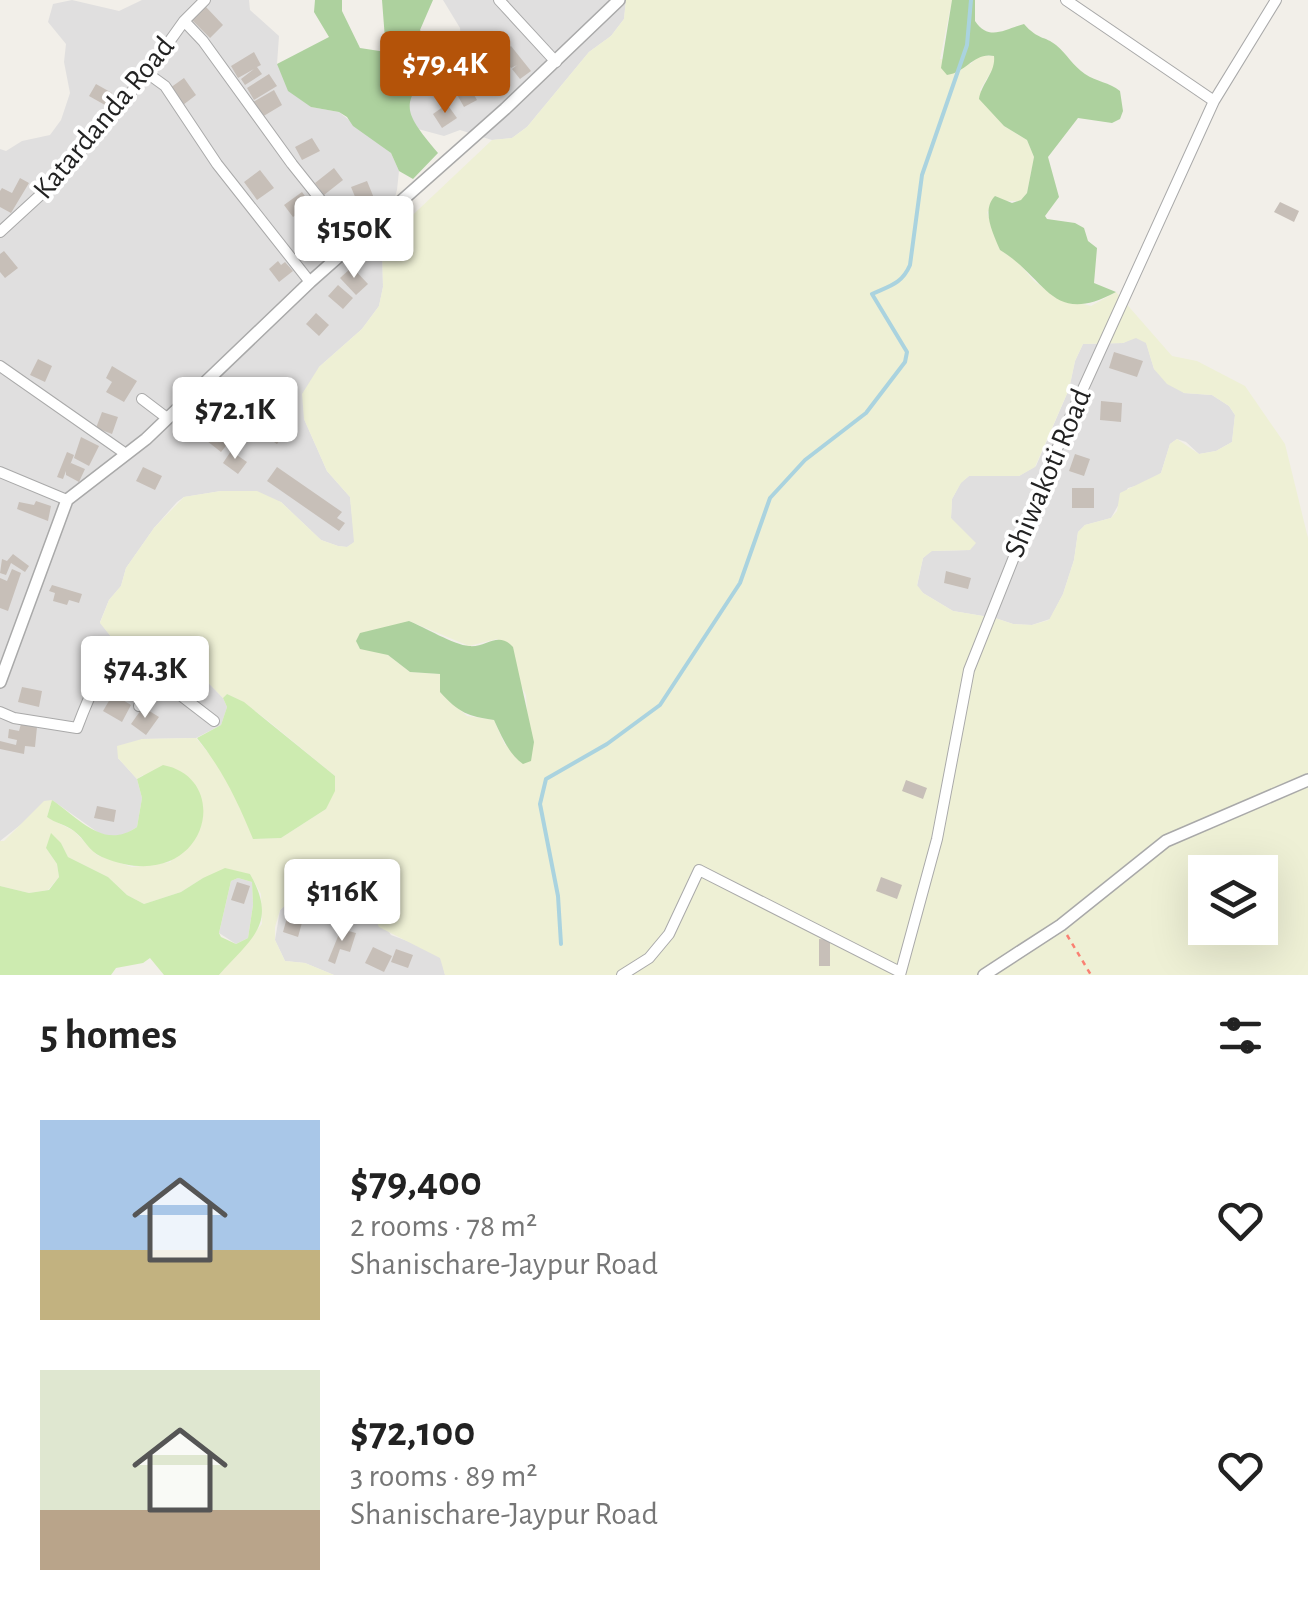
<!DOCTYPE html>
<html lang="en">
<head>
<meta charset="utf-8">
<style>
	body { margin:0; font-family:"Alegreya Sans",sans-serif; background:#f6f6f6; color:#222; height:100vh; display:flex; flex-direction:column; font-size:38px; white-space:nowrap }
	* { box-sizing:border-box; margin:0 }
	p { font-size:32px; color:#767676 }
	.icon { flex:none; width:55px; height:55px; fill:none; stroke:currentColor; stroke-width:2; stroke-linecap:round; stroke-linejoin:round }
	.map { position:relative; height:975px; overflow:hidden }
	.drawer { display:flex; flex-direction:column; background:#fff; flex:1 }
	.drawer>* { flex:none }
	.fabs { position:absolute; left:1188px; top:855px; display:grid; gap:20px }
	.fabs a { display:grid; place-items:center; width:90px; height:90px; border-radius:0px; background:#fff; box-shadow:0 10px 40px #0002; font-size:50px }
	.price { position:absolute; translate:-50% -85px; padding:0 22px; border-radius:10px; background:#fff; color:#222; font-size:32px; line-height:65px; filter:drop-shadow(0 2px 5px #0008) }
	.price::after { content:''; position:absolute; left:50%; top:60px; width:30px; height:22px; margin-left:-15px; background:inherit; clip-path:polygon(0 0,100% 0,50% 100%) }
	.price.on { background:#b45309; color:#fff }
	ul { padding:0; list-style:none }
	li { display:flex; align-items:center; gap:30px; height:250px; padding:0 40px }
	li span { display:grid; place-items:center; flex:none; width:280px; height:200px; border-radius:0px; color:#555 }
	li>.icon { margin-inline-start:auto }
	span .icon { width:120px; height:120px; fill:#fffc; stroke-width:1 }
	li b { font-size:42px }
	h2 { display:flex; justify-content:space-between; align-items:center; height:120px; padding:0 40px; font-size:42px }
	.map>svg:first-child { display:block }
	.residential { fill:#e0dfdf }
	.farmland { fill:#eef0d5; fill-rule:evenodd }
	.grass { fill:#cdebb0; fill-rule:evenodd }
	.forest { fill:#add19e }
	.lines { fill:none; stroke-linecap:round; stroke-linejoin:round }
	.stream { stroke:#aad3df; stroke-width:4 }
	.building { fill:#c7bfb8 }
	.minor-casing { stroke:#a9a9a9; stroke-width:12 }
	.tertiary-casing { stroke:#a9a9a9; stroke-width:14 }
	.path { stroke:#fa8072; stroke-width:2.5; stroke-dasharray:5 5; stroke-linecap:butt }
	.minor { stroke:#fff; stroke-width:10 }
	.tertiary { stroke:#fff; stroke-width:11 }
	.labels { text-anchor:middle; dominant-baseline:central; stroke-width:8; stroke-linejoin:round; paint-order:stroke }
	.street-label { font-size:30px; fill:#222; stroke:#fff }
</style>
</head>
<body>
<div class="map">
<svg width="1308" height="975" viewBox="0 0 1308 975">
	<rect width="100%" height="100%" fill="#f2efe9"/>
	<!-- residential -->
	<path class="residential" d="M72 0 119 11 142 0H249L250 10 279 36 277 64 311 107 339 112 391 153 399 171 397 190 382 244 383 287 379 306 362 329 319 367 304 419 327 471 350 497 355 542 347 547 338 546 321 540 281 502 221 491 184 497 177 502 154 528 126 568 121 586 109 600 100 622 112 638H141L188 662 223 698 227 707 221 725 196 738 142 739 118 758 137 779 142 798 137 827 121 837 103 836 52 800 0 841V149L6 151 22 141 50 135 61 120 70 93 64 62 66 44 48 22 53 4Z
		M443 0H626L624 19 611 36 589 52 527 127 512 138 492 140 460 130 444 136 418 129 409 113V94L422 80 462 55 460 28Z
		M1135 337 1146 342 1154 369 1184 393 1212 395 1229 406 1235 415 1232 442 1216 451 1199 454 1186 442 1177 439 1170 444 1161 473 1146 483 1128 488 1111 518 1085 525 1078 532 1074 560 1063 594 1050 619 1032 625 1013 624 995 618 953 611 923 593 917 586 923 558 931 551 970 550 951 518 952 499 961 482 969 476H1019L1036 466 1069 389 1075 361 1083 344 1123 343Z
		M238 878 252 882 253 905 248 938 236 944 219 933 231 881Z
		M341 878 358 884 391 935 421 946 441 958 445 975H334L305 963 285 961 275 940 280 910 295 897 309 892H329Z"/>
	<!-- farmland -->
	<path class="farmland" d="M626 0H952L940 59 971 64 977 56H995V65L980 90 1004 126 1027 140 1034 157 1027 193 1021 201H1003L987 212 1000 250 1016 260 1034 281 1056 297 1091 306 1116 292 1172 356 1197 361 1245 386 1285 444 1308 538V975H445L440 958 379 927 358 884 341 878 329 892H309L295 897 280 910 275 927V940L285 961 305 963 334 975H219L262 924 261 894 250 874 203 878 181 892 144 904 127 895 108 877 68 857 61 843 46 848 57 864 59 877 48 890 29 893 0 886V841H4L44 801 52 800 47 817 74 831 97 855 132 867 171 862 143 775 137 779 118 758 117 746 142 739 196 738 215 761 236 797 254 839 281 838 326 809 335 776 267 720 243 702 227 694 223 698 188 662 161 646 141 638H112L100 623 109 600 121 586 126 568 154 528 184 497 221 491H257L281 502 321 540 338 546 347 547 354 542 350 497 327 471 304 419 302 394 319 367 362 329 379 306 383 287 382 244 492 140 512 138 527 127 589 52 611 36 624 19ZM1136 338 1146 343 1154 369 1167 384 1184 393 1212 395 1229 406 1235 415 1232 442 1216 451 1199 454 1177 439 1170 444 1161 473 1120 493 1117 511 1111 518 1085 525 1078 532 1074 560 1063 594 1049 620 1032 625 1013 624 995 618 953 611 923 593 917 585 923 558 932 551 970 550 976 543 951 518 952 499 961 483 969 476H1019L1035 467 1069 389 1075 361 1083 344 1123 343ZM409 621 469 646 497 639 526 695 528 725 534 742 505 745 494 720 467 716 440 692V674L410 672 388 655ZM1205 872H1260V928H1205Z"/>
	<!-- grass -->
	<path class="grass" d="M227 694 244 702 335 776V791L326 809 281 838 253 839C238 802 222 769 197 738L221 725 227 707 223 698Z
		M163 765C237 779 205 900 102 857 88 851 85 839 74 831 67 825 55 823 47 817L52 800C81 820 104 850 137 827L142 798 137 779Z
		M51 833 61 843 68 857 108 877 127 895 144 904 181 892 203 878 225 868 250 874C279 925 250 939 219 975H164L150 958 143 963 116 968 111 975H0V886L29 893 49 890 59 877 57 864 46 848ZM238 878 252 882 253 905 248 938 236 944 221 937 219 933 231 881Z"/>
	<!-- forest -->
	<path class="forest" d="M315 0H342V11L360 48 386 52 382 0H433L420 30 437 57C404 106 397 104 438 153L413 179 399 171 391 153 353 126 347 117 339 112 311 107 288 91 277 64 329 37 314 12Z
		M952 0H975V21C989 42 1005 29 1024 24 1038 40 1045 36 1056 45 1067 54 1073 66 1085 74 1097 82 1109 82 1120 91L1123 111 1120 119 1112 123 1078 118 1048 157 1059 197 1045 216 1047 219 1075 223 1084 228 1088 241 1097 248 1094 283 1116 292C1051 327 1048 279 1000 250 993 233 981 210 995 196L1012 203 1021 200 1027 193 1034 157 1027 140 1004 126 979 99C981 84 996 72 994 56 974 52 967 72 947 75L941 68Z
		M409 621C424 627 454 645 469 646 486 648 498 630 513 647L534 742 531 761 523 764C508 753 502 737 494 720 468 716 459 713 440 692V674L410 672 388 655 360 649 356 641 360 633Z"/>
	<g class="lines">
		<!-- stream -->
		<path class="stream" d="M561 944 558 896 540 804 546 779 607 744 660 705 740 583 770 498 805 460 866 413 905 362 907 352 872 294C889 286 902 284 910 265L922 175 967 45 971 0"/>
	</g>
	<!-- building -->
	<path class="building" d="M206 7 223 25 210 38 192 20Z
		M511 46 531 71 520 79 512 69 517 65 511 68 500 55Z
		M254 52 261 65 257 67 262 74 245 85 241 79 254 69 238 78 231 66Z
		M269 74 277 86 254 100 247 88Z
		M184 78 196 95 183 105 170 88Z
		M96 84 112 93 105 105 89 96Z
		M468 84 477 100 464 107 455 91Z
		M274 90 282 105 262 117 253 102Z
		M447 104 457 118 442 128 433 114Z
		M312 138 320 151 302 160 295 147Z
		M334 168 343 180 324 195 315 183Z
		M260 170 274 188 257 200 244 182Z
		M20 178 29 183 11 213 0 207V191L2 188 12 193Z
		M367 181 376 203 365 208 363 202 358 204 351 187Z
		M302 192 311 204 293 217 284 205Z
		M1280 202 1299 211 1294 222 1274 212Z
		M4 251 18 268 5 278 0 272V254Z
		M278 261 281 265 285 262 293 271 279 282 269 269Z
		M352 267 368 284 356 295 340 278Z
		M338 285 353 298 343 309 328 296Z
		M316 313 329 325 319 336 306 324Z
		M1114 352 1143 361 1137 377 1109 368Z
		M38 359 52 366 45 382 30 375Z
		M112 366 137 381 124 402 106 392 112 382 106 378Z
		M236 389 256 398 251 410 231 401Z
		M1101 401 1122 403 1121 422 1100 420Z
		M222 406 234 416 222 429 233 437 221 452 207 441 220 425 211 417Z
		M102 412 118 417 112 434 96 428Z
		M273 412 291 424 277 444 259 432Z
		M81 437 99 446 89 466 74 458Z
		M231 451 247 462 238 474 223 463Z
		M67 452 74 455 70 465 71 463 85 469 79 482 66 475V471L63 479 57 477Z
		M1075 454 1090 459 1084 476 1069 471Z
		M143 467 162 476 155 490 136 481Z
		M277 467 342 512 337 518 345 523 339 531 267 481Z
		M1072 488H1094V508H1072Z
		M36 501 51 506 48 521 17 509 19 502 34 505Z
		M13 554 29 566 25 572 11 563 6 575 0 573 2 559 7 561Z
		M12 569 21 573 8 611 0 608V578L7 581Z
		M946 571 971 578 968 589 944 583Z
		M52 585 82 594 79 603 69 600 67 605 53 601 55 593 49 591Z
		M22 687 42 691 39 707 18 702Z
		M113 694 131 705 122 722 103 711Z
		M143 707 159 717 146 735 131 724Z
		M21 724 37 727 35 747 25 746 24 754 0 749V741L16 745 17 740 8 738 9 729 19 731Z
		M906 780 927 788 923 799 902 791Z
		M97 806 116 810 114 822 94 818Z
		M881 877 902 885 897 899 876 891Z
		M237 882 250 886 244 904 231 900Z
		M288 914 303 919 298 937 283 932Z
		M341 929 356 933 350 952 340 949 335 964 328 961Z
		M819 939 830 940V966H819Z
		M373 947 392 956 384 972 365 963Z
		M396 949 413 955 408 968 391 962Z"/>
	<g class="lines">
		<!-- minor casing -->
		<g class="minor-casing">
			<path id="minor" d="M499 0 556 62
				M1066 0 1214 101
				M184 21 203 41 292 164 355 243
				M147 73 165 86 217 164 310 282
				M0 232 48 188 87 145 147 73 184 21 205 0
				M0 366 126 454
				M142 399 167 418
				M0 472 67 500
				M139 706 162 681
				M0 712 14 718 77 728C85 707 103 658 125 652L137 657 162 681 214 721
				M622 975 649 958 669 934 699 870 900 972
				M900 975 937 839 969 670 1067 424 1214 101 1276 0"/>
		</g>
		<!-- tertiary casing -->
		<g class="tertiary-casing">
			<path id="tertiary" d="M0 682 67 500 146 439 310 282 505 109 619 0
				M984 975 1061 925 1166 841 1308 780"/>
		</g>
		<!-- path -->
		<path class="path" d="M1067 935 1091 975"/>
		<!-- minor -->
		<use href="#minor" class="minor"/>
		<!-- tertiary -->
		<use href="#tertiary" class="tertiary"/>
	</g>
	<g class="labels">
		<!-- street labels -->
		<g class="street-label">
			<text transform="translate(104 118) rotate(-50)">Katardanda Road</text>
			<text transform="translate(1048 473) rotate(-67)">Shiwakoti Road</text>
		</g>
	</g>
</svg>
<div class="fabs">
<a><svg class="icon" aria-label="layers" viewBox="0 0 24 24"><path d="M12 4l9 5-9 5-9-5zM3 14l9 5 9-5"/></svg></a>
</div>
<b class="price on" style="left:445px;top:116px">$79.4K</b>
<b class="price" style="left:354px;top:281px">$150K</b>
<b class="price" style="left:235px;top:462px">$72.1K</b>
<b class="price" style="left:145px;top:721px">$74.3K</b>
<b class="price" style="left:342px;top:944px">$116K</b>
</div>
<section class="drawer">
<h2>5 homes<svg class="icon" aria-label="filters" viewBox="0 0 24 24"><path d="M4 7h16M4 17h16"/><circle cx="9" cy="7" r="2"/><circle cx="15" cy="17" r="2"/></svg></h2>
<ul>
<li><span style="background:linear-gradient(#a9c7e8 65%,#c2b280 0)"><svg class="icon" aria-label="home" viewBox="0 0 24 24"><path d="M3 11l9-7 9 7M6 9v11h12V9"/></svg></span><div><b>$79,400</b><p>2 rooms · 78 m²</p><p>Shanischare-Jaypur Road</p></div><svg class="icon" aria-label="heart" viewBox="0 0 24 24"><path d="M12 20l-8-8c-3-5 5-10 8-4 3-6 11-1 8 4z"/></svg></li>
<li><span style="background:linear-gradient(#dfe7d0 70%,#b9a48a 0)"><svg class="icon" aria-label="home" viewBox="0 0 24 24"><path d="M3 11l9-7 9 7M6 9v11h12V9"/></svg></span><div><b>$72,100</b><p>3 rooms · 89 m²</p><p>Shanischare-Jaypur Road</p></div><svg class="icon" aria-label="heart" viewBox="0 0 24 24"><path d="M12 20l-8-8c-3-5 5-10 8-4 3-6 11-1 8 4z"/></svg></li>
</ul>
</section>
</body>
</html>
